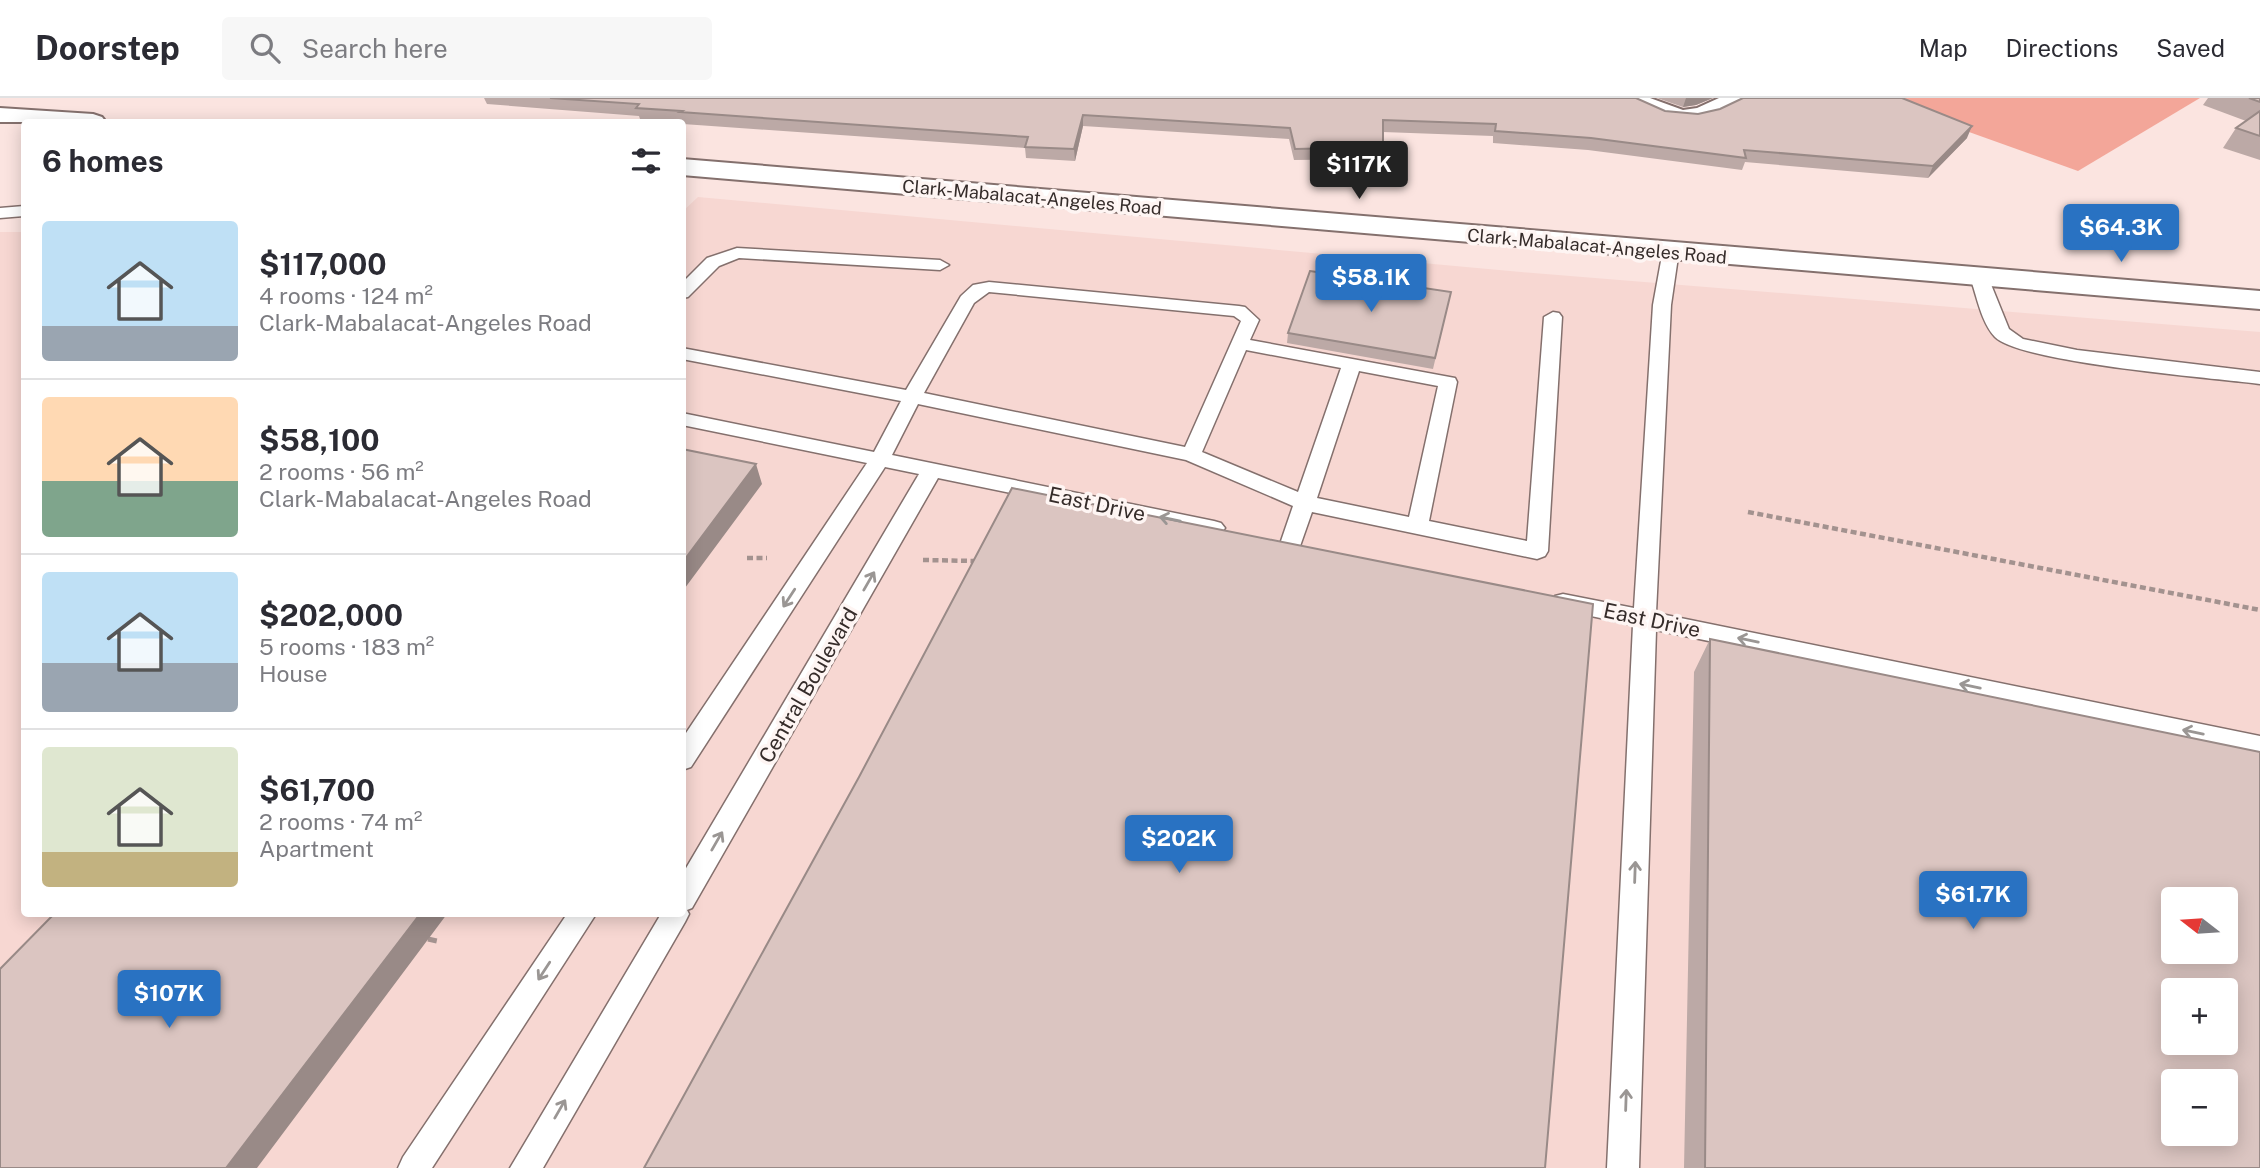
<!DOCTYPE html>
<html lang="en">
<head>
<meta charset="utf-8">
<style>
	body { margin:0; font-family:"Public Sans",sans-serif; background:#f7f7f7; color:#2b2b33; height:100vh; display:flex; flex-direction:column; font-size:26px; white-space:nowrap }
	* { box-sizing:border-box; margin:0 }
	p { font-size:23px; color:#7c7c81 }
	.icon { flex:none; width:38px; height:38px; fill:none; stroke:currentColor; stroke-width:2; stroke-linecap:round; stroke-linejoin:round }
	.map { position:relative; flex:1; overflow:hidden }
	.side { position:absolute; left:21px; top:21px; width:665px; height:798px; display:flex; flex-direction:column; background:#fff; border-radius:7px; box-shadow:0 4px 18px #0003 }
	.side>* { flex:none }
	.needle { width:46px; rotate:287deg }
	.fabs { position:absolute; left:2161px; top:789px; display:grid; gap:14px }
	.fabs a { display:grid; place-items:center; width:77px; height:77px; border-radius:7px; background:#fff; box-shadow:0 4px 18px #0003; font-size:35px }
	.price { position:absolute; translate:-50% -60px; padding:0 16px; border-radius:7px; background:#2972c2; color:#fff; font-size:23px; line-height:46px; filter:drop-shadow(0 2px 4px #0008) }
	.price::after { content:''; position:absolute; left:50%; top:42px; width:21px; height:16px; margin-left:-10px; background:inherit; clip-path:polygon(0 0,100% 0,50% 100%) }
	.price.selected { background:#222; color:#fff }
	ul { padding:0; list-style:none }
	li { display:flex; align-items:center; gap:21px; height:175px; padding:0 21px }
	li+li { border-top:2px solid #e1e1e2 }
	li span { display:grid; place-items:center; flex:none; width:196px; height:140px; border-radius:7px; color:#555 }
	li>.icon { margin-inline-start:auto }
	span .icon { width:84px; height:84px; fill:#fffc; stroke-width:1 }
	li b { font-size:30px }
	h2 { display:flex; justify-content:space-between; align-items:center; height:84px; padding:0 21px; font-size:30px }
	header { display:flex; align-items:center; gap:42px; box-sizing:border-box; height:98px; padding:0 35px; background:#fff; border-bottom:2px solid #e1e1e2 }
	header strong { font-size:33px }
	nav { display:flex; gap:38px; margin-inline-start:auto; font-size:24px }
	.search { width:490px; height:63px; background:#f7f7f7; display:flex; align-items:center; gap:18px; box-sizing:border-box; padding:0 24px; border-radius:7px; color:#7c7c81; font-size:26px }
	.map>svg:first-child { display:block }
	.built { fill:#f7d7d2; fill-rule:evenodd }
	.green { fill:#f3a699 }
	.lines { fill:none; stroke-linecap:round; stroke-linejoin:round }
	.lane-casing { stroke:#84706d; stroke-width:3 }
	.street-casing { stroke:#84706d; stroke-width:4 }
	.secondary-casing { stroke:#84706d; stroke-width:4 }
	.path-far1 { stroke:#a3928f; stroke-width:4.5; stroke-dasharray:6 3.5; stroke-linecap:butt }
	.path { stroke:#a3928f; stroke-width:5; stroke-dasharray:9 4.5; stroke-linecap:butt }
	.lane { fill:#fff; fill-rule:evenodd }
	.street { fill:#fff; fill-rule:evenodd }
	.secondary { fill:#fff; fill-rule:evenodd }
	.wall { fill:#bca9a6 }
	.shaded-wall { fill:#998a87 }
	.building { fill:#dbc5c1; stroke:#998a87; stroke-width:2; fill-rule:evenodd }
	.oneway { stroke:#9a9694 }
	.labels { text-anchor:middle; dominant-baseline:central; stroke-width:7; stroke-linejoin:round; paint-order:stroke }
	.far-street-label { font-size:18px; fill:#352c2a; stroke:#fef5f3 }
	.street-label { font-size:21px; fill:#352c2a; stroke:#fef5f3 }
</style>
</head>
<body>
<header>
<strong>Doorstep</strong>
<div class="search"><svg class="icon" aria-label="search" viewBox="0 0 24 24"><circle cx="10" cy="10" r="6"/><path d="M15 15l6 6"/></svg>Search here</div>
<nav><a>Map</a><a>Directions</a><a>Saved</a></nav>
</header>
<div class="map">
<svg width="2260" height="1070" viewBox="0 0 2260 1070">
	<rect width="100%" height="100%" fill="#fbe4e0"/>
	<!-- built -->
	<path class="built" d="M698 99 1521 174 2260 234V1070H0V134H24V816H682V114ZM2174 802H2226V854H2174ZM2174 892H2226V945H2174ZM2174 984H2226V1036H2174Z"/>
	<!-- green -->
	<path class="green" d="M1874 0H2200L2078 73Z"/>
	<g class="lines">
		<!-- lane casing -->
		<g class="lane-casing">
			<path id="lane" d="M24 108V118L0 120V110Z
				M1671 147 1679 152 1671 207 1656 515 2260 638V658L1656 532 1639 1070H1607L1633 527 1563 512 1555 510 1552 504 1555 498 1563 496 1634 510 1653 207 1663 152Z
				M737 150 940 162 949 167 940 172 739 160 719 168 688 199 682 200V185L707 160Z
				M1979 174 1988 179 2009 231 2023 241 2077 252 2260 274V286C2214 280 2021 265 1995 239 1981 224 1977 198 1970 179Z
				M989 184 1239 208 1245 209 1259 222 1250 242 1455 280 1457 284 1429 423 1527 443 1544 219 1553 214 1559 215 1562 219 1548 453 1545 458 1537 461 1312 414 1299 451 1291 453 1283 451 1280 446 1293 408 1186 362 918 306 892 357 1214 423 1221 425 1225 430 1221 435 1214 437 938 380 692 810 687 812 689 816 685 824 543 1070H510L661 816H682V777L919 376 885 369 691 669 682 672V641L867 365 682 327V315L874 354 901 303 682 261V250L906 292 961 198 973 187ZM989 194 1234 218 1241 223 1185 349 924 295 974 205ZM1246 252 1341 270 1298 394 1202 354ZM1359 273 1438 288 1409 419 1317 400Z
				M567 816H596L432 1070H398L403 1059Z"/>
		</g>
		<!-- street casing -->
		<g class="street-casing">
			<path id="street" d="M1617 0H1650L1683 12 1697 10 1719 0H1749C1744 8 1735 11 1726 15 1696 30 1671 27 1640 14 1632 10 1622 8 1617 0Z"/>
		</g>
		<!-- secondary casing -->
		<g class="secondary-casing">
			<path id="secondary" d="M0 10 93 16 102 19 106 24H0Z
				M682 61 2260 193V211L682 77Z"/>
		</g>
		<!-- path-far1 -->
		<path class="path-far1" d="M1748 414 2260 512
			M747 460H767
			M923 462 977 463"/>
		<!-- path -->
		<path class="path" d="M428 841 437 843"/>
		<!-- lane -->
		<use href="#lane" class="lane"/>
		<!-- street -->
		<use href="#street" class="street"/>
		<!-- secondary -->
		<use href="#secondary" class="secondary"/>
	</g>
	<!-- wall -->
	<path class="wall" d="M484 0H1636L1665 13 1967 40 1928 80 1745 64 1742 72 1588 52 1493 45V38L1383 34V49L1381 61 1294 62 1289 41 1083 28 1075 63 1026 60 1025 50 683 26V24L640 21 639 18 487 6Z
		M1657 0H1713L1696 7 1683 9Z
		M2208 0H2260V62L2223 50 2236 30 2246 23 2203 7Z
		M1451 194 1433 271 1287 245 1288 235Z
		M1710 541 2260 1070H1684L1694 574Z"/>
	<!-- shaded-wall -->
	<path class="shaded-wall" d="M1686 0H1713L1696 7 1683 9Z
		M1083 17V28L1075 63 1074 51Z
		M1972 28 1967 40 1928 80 1933 68Z
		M756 366 762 386 682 494V465Z
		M420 816H447L257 1070H226Z"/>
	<!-- building -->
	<path class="building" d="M550 0H1636L1665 13 1698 16 1720 11 1743 0H1902L1972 28 1933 68 1744 52 1746 60 1591 40 1495 33 1496 26 1383 22V49L1295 51 1290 30 1083 17 1074 51 1025 49 1028 39 680 14 682 13 636 10 639 6Z
		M2249 0H2260V4Z
		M2260 13V38L2236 30Z
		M1310 173 1451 194 1435 260 1288 235Z
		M682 351 756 366 682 465Z
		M1012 390 1593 506 1545 1070H644L859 679Z
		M1710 541 2260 654V1070H1705ZM2174 802H2226V854H2174ZM2174 892H2226V945H2174ZM2174 984H2226V1036H2174Z
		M54 816H420L226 1070H0V871Z"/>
	<!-- one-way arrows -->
	<defs><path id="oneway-shaft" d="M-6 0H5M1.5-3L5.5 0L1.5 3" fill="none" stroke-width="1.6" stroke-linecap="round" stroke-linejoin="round" transform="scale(1.75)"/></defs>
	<g class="oneway">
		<use href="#oneway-shaft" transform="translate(1170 421) rotate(-168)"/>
		<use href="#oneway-shaft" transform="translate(869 483) rotate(-60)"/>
		<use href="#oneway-shaft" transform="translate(789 500) rotate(123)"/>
		<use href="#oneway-shaft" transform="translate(1748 542) rotate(-168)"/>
		<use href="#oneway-shaft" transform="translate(1970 588) rotate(-168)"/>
		<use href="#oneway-shaft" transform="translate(2193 634) rotate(-168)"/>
		<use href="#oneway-shaft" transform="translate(717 743) rotate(-60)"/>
		<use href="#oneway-shaft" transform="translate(1635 774) rotate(-88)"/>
		<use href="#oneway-shaft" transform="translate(544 873) rotate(123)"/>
		<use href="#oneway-shaft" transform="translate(1626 1002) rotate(-88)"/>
		<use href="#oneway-shaft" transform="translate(560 1011) rotate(-60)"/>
	</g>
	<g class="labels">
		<!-- far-street labels -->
		<g class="far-street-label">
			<text transform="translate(1032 99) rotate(5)">Clark-Mabalacat-Angeles Road</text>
			<text transform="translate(1597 148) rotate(5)">Clark-Mabalacat-Angeles Road</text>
		</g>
		<!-- street labels -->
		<g class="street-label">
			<text transform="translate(1097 406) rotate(12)">East Drive</text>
			<text transform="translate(1652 522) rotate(12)">East Drive</text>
			<text transform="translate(808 587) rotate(-60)">Central Boulevard</text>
		</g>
	</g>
</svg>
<div class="fabs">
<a><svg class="needle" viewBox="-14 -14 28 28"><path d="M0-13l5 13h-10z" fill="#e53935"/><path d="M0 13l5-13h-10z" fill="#7c7c81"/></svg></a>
<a>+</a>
<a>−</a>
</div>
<b class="price selected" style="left:1359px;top:103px">$117K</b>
<b class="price" style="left:2121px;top:166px">$64.3K</b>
<b class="price" style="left:1371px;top:216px">$58.1K</b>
<b class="price" style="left:1179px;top:777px">$202K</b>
<b class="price" style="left:1973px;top:833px">$61.7K</b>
<b class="price" style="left:169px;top:932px">$107K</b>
<section class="side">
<h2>6 homes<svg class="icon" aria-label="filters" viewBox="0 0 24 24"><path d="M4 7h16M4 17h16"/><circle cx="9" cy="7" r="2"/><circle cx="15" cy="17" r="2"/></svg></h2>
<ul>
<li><span style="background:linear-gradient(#bfe0f5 75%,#9aa5b1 0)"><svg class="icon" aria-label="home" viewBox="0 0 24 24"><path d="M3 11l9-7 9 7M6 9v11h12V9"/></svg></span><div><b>$117,000</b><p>4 rooms · 124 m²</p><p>Clark-Mabalacat-Angeles Road</p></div></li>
<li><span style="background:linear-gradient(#ffd9b3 60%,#7fa58c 0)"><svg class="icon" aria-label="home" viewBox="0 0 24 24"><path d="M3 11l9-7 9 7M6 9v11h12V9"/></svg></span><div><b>$58,100</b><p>2 rooms · 56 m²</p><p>Clark-Mabalacat-Angeles Road</p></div></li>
<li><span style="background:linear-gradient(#bfe0f5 65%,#9aa5b1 0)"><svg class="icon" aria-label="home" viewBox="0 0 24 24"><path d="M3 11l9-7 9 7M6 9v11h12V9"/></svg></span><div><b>$202,000</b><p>5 rooms · 183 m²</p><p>House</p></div></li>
<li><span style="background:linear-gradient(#dfe7d0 75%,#c2b280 0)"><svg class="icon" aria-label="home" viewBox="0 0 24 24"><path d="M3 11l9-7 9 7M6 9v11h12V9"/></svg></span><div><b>$61,700</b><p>2 rooms · 74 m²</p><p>Apartment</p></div></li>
</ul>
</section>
</div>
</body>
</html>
